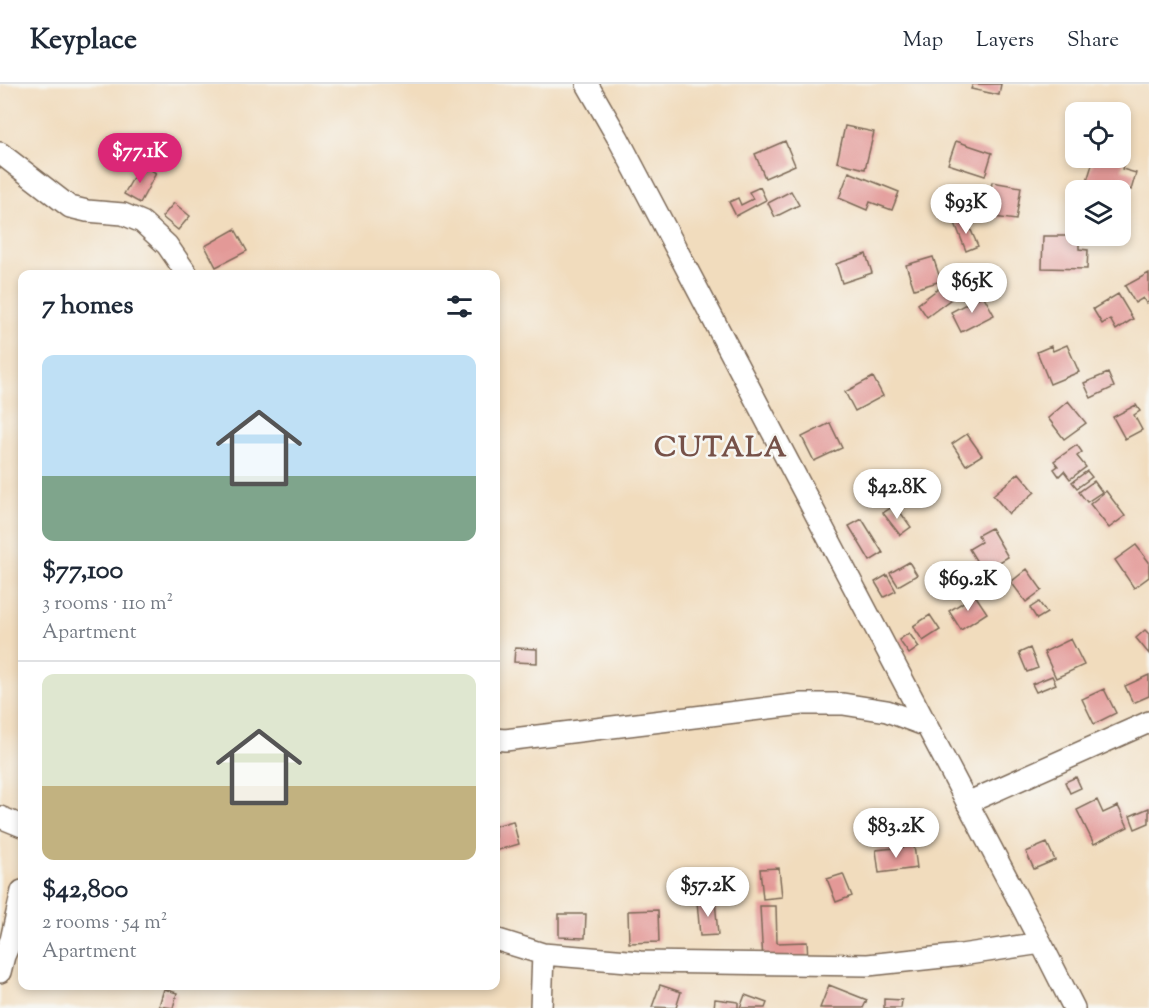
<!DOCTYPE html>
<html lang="en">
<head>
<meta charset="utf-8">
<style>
	body { margin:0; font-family:"Sorts Mill Goudy",serif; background:#f2f2f3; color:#1f2937; height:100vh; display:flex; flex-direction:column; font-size:22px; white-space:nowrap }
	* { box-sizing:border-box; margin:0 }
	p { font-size:20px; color:#747a83 }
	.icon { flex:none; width:33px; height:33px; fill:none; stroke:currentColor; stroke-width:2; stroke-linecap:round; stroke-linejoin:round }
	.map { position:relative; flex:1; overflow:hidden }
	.side { position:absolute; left:18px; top:186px; width:482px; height:720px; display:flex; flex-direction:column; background:#fff; border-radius:12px; box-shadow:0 3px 9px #0003 }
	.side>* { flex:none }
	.tools { position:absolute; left:1065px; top:18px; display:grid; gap:12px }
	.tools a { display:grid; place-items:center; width:66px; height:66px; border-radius:12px; background:#fff; box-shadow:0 3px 9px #0003; font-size:30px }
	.price { position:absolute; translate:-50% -51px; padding:0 14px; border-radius:21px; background:#fff; color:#222; font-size:20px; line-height:39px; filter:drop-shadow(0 2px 3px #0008) }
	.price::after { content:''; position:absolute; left:50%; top:36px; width:18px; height:14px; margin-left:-9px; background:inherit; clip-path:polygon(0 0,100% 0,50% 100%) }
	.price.active { background:#db2777; color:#fff }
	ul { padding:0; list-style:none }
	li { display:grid; align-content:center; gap:12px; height:318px; padding:0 24px }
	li+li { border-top:2px solid #e0e1e3 }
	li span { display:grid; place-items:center; height:186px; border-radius:12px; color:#555 }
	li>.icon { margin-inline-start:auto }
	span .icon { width:108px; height:108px; fill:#fffc; stroke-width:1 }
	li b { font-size:26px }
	h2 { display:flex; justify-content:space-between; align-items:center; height:72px; padding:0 24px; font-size:26px }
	header { display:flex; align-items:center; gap:36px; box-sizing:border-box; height:84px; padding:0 30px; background:#fff; border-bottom:2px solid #e0e1e3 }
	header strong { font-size:28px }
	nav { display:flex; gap:33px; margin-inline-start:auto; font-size:21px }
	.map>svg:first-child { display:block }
	.building { fill:#e39997 }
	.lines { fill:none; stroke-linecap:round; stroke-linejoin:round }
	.street-casing { stroke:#7b6856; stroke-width:24 }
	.street { stroke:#fff; stroke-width:21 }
	.labels { text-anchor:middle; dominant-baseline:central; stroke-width:5; stroke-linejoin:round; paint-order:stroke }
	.district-label { font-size:28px; font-weight:bold; letter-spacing:1.5px; fill:#765148; stroke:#f6f6f2 }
</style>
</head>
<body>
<header>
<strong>Keyplace</strong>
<nav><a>Map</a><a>Layers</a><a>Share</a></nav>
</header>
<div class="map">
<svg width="1149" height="924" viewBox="0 0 1149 924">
	<rect width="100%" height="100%" fill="#f6f6f2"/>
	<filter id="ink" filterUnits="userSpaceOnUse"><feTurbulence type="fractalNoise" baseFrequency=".0167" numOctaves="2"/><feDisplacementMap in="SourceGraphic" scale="12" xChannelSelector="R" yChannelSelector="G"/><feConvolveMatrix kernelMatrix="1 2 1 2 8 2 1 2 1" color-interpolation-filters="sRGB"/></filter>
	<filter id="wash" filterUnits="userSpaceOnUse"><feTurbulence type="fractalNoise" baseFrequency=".008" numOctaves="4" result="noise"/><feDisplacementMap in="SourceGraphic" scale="24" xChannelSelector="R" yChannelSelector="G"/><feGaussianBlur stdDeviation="1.35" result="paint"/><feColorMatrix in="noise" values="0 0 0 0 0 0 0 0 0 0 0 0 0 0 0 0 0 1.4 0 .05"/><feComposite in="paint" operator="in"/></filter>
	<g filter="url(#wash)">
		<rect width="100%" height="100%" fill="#f1dcbd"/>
		<g id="blocks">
			<!-- building -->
			<path class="building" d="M973 0H1001L999 11 971 5Z
				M845 42 874 48 865 85 837 78Z
				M785 57 795 81 765 94 755 70Z
				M956 57 992 69 985 92 948 80Z
				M1120 71 1125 73 1122 85 1136 89 1131 106 1119 102 1116 106 1087 97 1094 74H1120Z
				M141 80 156 89 140 119 124 110Z
				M849 88 899 108 892 126 870 118 867 126 839 114Z
				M992 98 1021 103 1016 136 987 132Z
				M760 103 766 116 736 132 729 118 738 114 741 121 753 115 749 108Z
				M791 107 799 121 775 133 768 119Z
				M174 119 190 132 178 146 162 133Z
				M966 135 978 162 966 167 955 139Z
				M235 145 247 167 216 183 205 162Z
				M1043 152H1079V165L1088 166 1087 185 1042 184Z
				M866 170 872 189 842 199 836 180Z
				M933 173 941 197 914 205 906 181Z
				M1149 189V218L1146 219 1143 214 1135 219 1125 202Z
				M946 199 955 212 927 233 918 220Z
				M1118 210 1133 235 1116 246 1110 235 1102 240 1093 225Z
				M983 211 994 231 961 248 951 228Z
				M1067 261 1079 288 1050 300 1037 268 1051 262 1053 267Z
				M1108 289 1114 303 1091 314 1084 299Z
				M873 293 883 312 855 327 845 308Z
				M1068 317 1086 339 1064 355 1048 334Z
				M1136 321 1140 327 1134 331 1142 346 1125 355 1113 333Z
				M830 339 842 364 814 377 802 353Z
				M967 350 982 371 966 381 952 360Z
				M1077 361 1082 368 1077 372 1086 383 1070 395 1064 387 1059 392 1054 385 1058 382 1054 377Z
				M1087 387 1092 393 1077 404 1072 398Z
				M1019 389 1035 408 1009 430 993 411Z
				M1094 397 1102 408 1087 418 1079 408Z
				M1106 407 1125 432 1109 444 1090 420Z
				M895 421 911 443 900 451 883 429Z
				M862 435 883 469 870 477 849 442Z
				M991 444 1008 473 983 488 969 465 981 458 978 451Z
				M1136 461 1149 478V493L1134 504 1115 476Z
				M909 478 917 491 898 502 890 489Z
				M1027 485 1042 506 1026 518 1011 498Z
				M887 491 896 507 884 513 875 498Z
				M975 511 987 529 961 546 949 527Z
				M1039 518 1047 529 1037 535 1030 524Z
				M930 531 940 546 923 557 913 542Z
				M1145 546 1149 550V570L1136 554Z
				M909 549 919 563 909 570 899 556Z
				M1071 555 1084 581 1056 594 1044 568Z
				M515 564 537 565V579L514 578Z
				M1030 564 1038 584 1027 588 1019 569Z
				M1149 591V612L1133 619 1125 602Z
				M1052 592 1056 600 1036 608 1032 600Z
				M1104 605 1116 629 1094 640 1082 615Z
				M1076 693 1081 704 1070 709 1065 698Z
				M1097 716 1103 729 1118 722 1128 743 1094 760 1077 726Z
				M1149 724V739L1135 745 1130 732Z
				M513 737 519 760 495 767V742Z
				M1047 759 1055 776 1034 785 1026 768Z
				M914 762 917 784 879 789 876 766Z
				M779 784 782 813 763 815 760 785Z
				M843 790 852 812 836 818 827 795Z
				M715 816 718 851 700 852 697 817Z
				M760 822H776L777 859 807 858 808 875 763 878Z
				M658 826 659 858 629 859 628 827Z
				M559 830H586L585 854 559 853Z
				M660 901 681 908 676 924 652 923Z
				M829 901 867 916 863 924H820Z
				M164 905 177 909 173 924 159 922Z
				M745 911 767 919 765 924H740Z
				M715 915 738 918V924H714Z
				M884 915 902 916 901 924H884Z"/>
		</g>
	</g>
	<g filter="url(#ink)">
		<use href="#blocks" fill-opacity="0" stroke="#7b6856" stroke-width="1.5"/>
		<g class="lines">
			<!-- street casing -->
			<g class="street-casing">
				<path id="street" d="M587 0 618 54 1041 859 1074 924
					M0 69 70 123 87 127 123 130 142 138 167 161 187 190
					M495 655 505 656 802 620H843L887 627 927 642
					M967 719 1149 638
					M0 733 22 742
					M495 855 543 870 640 878 868 881 961 871 1041 859
					M0 888 4 872 11 856 22 807
					M541 924 543 870"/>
			</g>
			<!-- street -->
			<use href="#street" class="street"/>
		</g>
	</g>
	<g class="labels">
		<!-- district labels -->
		<g class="district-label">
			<text x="721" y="365">CUTALA</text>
		</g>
	</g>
</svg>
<div class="tools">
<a><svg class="icon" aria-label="locate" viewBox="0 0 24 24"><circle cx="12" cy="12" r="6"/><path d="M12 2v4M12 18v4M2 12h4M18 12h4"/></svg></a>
<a><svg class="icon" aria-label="layers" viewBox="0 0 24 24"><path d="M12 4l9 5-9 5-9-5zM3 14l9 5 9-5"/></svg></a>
</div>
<b class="price active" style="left:140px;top:100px">$77.1K</b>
<b class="price" style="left:966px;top:151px">$93K</b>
<b class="price" style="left:972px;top:230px">$65K</b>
<b class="price" style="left:897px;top:436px">$42.8K</b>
<b class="price" style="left:968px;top:528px">$69.2K</b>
<b class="price" style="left:896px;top:775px">$83.2K</b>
<b class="price" style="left:708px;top:834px">$57.2K</b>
<section class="side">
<h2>7 homes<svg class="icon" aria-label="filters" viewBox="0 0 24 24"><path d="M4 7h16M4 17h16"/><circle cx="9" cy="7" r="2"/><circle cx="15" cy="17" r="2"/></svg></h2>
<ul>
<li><span style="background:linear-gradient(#bfe0f5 65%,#7fa58c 0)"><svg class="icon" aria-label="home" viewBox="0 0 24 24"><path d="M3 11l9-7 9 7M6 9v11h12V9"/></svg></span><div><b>$77,100</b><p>3 rooms · 110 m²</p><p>Apartment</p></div></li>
<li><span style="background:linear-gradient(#dfe7d0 60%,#c2b280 0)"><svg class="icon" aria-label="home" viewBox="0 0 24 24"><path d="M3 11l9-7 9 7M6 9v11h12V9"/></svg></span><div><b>$42,800</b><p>2 rooms · 54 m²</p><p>Apartment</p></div></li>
</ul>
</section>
</div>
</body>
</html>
